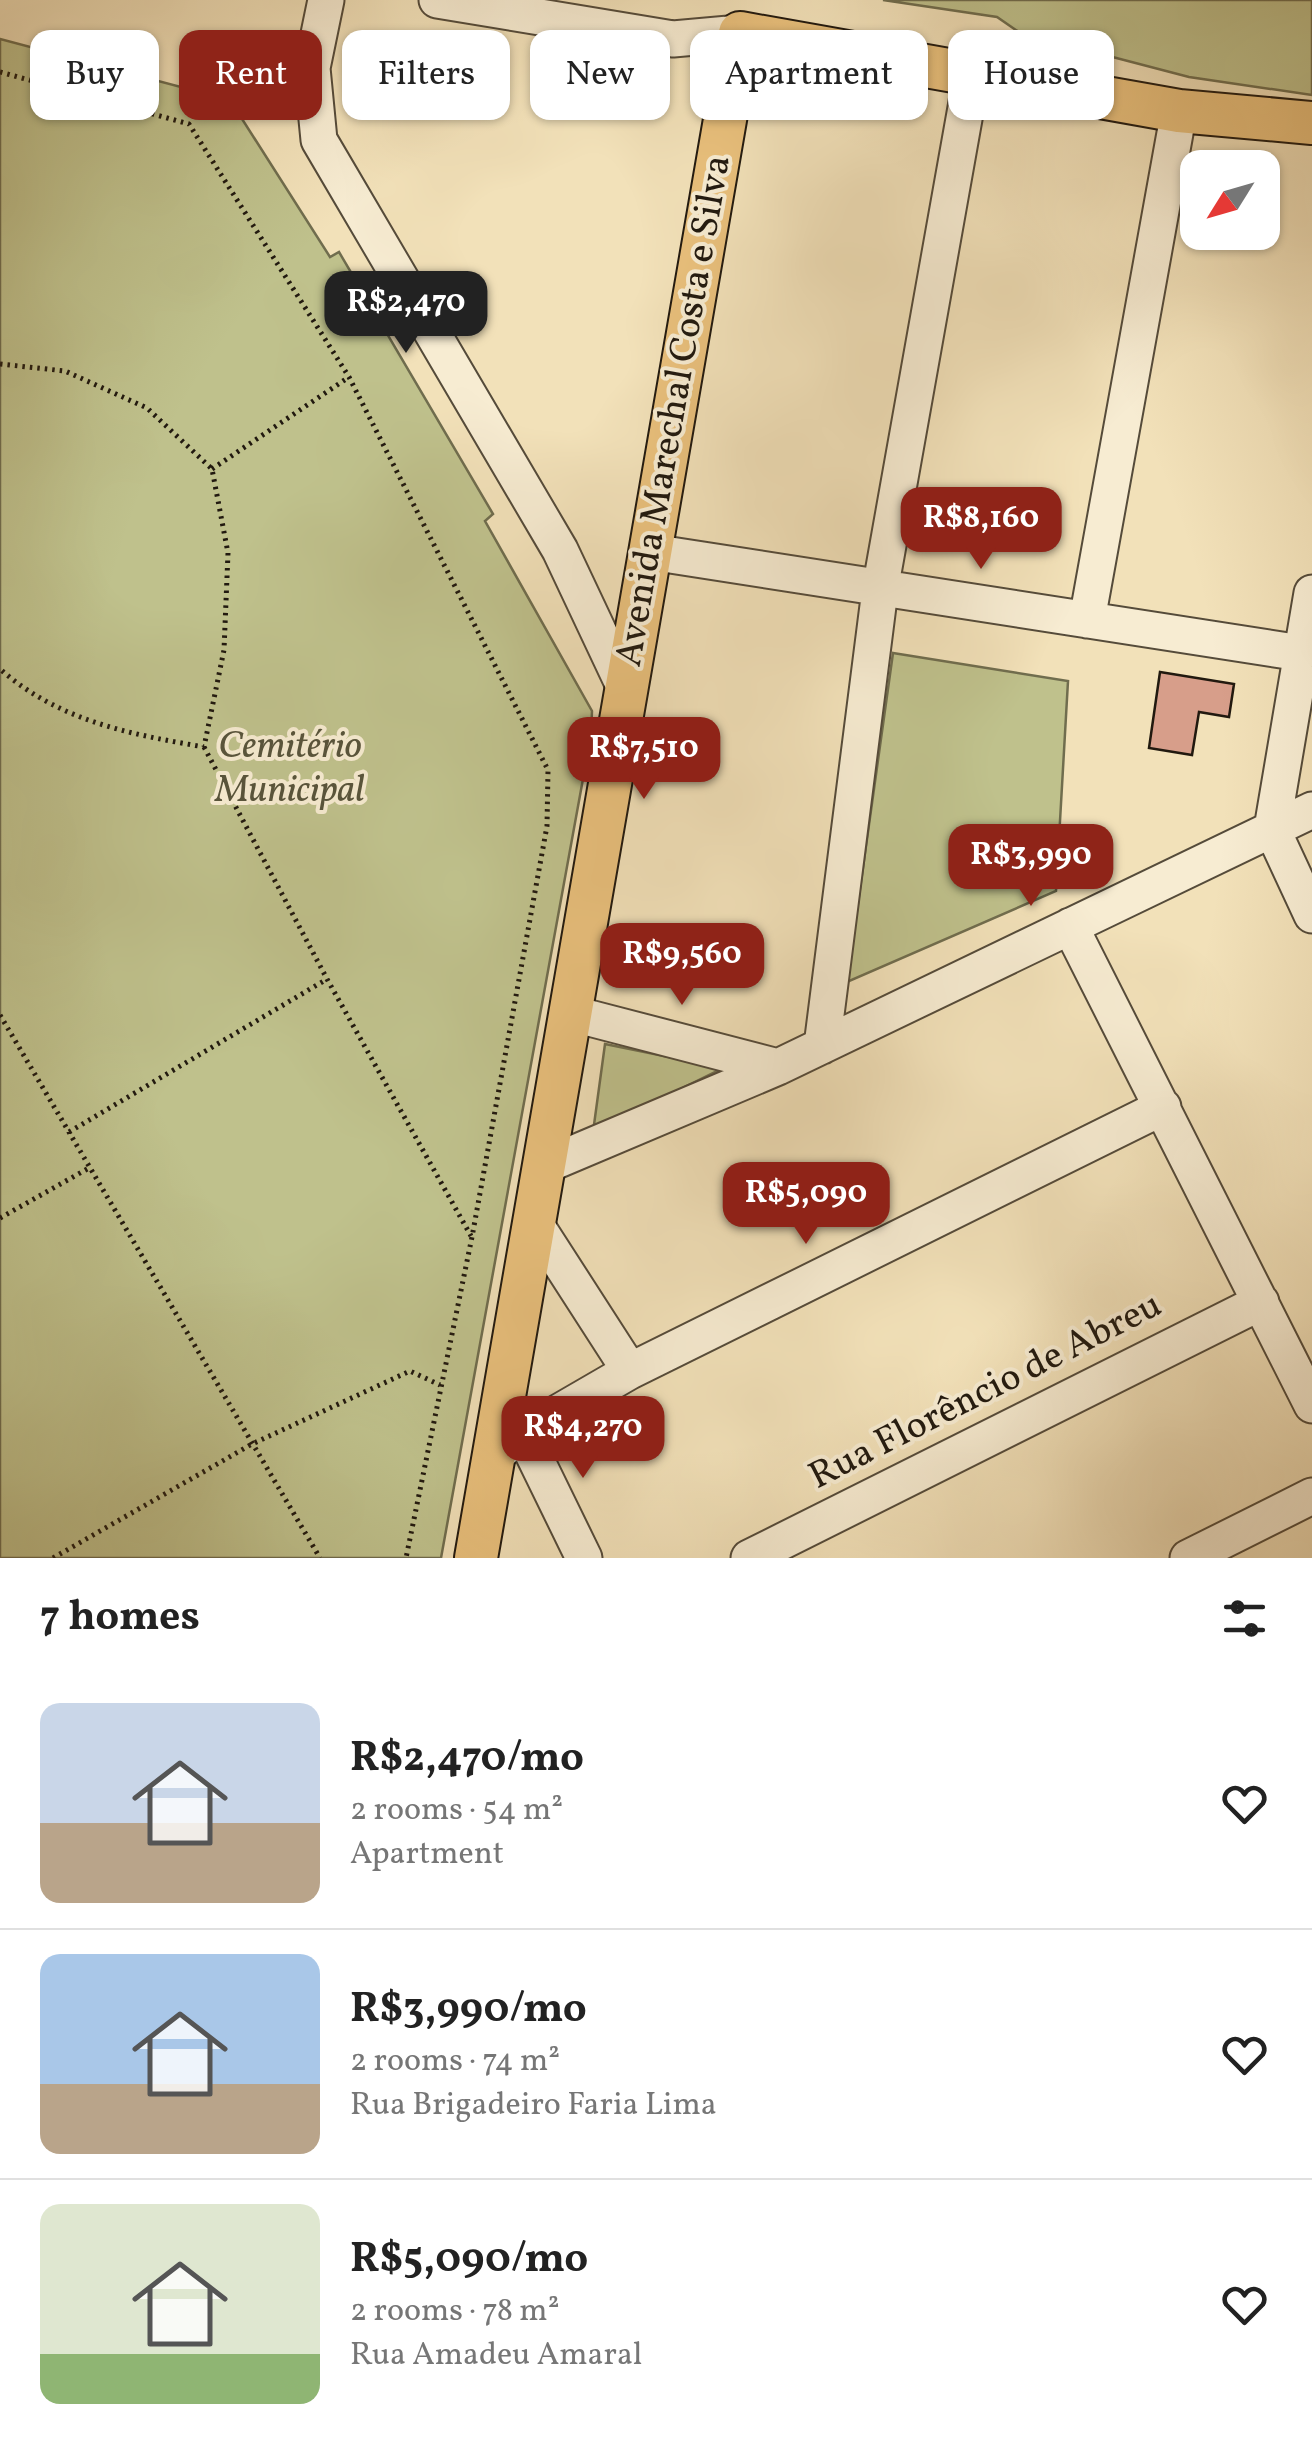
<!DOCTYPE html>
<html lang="en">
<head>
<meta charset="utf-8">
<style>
	body { margin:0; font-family:Vollkorn,serif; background:#f2f2f2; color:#222; height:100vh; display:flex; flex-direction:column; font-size:38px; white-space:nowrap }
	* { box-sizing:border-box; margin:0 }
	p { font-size:32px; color:#767676 }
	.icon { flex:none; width:55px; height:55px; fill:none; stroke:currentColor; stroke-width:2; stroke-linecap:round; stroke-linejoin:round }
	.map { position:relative; height:1558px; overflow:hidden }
	.sheet { display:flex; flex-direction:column; background:#fff; flex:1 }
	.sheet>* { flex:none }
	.hud { position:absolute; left:30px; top:30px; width:1252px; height:90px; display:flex; gap:20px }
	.needle { width:65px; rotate:233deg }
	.tools { position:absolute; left:1180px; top:150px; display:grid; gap:20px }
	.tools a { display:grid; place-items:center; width:100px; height:100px; border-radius:20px; background:#fff; box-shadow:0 2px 8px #0004; font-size:50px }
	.price { position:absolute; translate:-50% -85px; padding:0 22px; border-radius:20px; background:#8f2418; color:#fff; font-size:32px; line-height:65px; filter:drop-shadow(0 2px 5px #0008) }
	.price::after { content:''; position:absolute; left:50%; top:60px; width:30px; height:22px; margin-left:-15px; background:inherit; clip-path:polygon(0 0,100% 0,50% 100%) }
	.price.current { background:#222; color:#fff }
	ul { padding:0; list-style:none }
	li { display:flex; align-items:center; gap:30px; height:250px; padding:0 40px }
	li+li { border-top:2px solid #e0e0e0 }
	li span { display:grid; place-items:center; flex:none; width:280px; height:200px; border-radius:20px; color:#555 }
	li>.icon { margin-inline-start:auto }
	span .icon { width:120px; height:120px; fill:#fffc; stroke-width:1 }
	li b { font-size:42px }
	h2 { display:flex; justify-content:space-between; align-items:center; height:120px; padding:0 40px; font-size:42px }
	.tag { padding:0 35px; border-radius:20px; background:#fff; box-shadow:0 2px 8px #0004; font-size:35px; line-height:90px }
	.tag.current { background:#8f2418; color:#fff }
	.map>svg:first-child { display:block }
	.green { fill:#bfc18c; stroke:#706d4e; stroke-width:2.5 }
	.building { fill:#d79e8a; stroke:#21190f; stroke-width:2.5 }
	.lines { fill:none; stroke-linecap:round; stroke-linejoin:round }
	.minor-casing { stroke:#554b3a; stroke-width:39 }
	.major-casing { stroke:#21190f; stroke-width:46 }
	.path { stroke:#21190f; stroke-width:5; stroke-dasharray:2.5 5; stroke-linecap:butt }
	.minor { stroke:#f7ecd2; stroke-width:35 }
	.major { stroke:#e9c07c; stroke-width:42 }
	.labels { text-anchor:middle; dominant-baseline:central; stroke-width:8; stroke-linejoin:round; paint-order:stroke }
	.street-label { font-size:38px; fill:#21190f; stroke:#f7ecd2 }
	.park-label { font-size:38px; font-style:italic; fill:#58543b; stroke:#f7ecd2 }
</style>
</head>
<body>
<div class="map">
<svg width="1312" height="1558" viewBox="0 0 1312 1558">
	<rect width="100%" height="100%" fill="#f2e1b9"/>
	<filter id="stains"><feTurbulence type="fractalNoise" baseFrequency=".002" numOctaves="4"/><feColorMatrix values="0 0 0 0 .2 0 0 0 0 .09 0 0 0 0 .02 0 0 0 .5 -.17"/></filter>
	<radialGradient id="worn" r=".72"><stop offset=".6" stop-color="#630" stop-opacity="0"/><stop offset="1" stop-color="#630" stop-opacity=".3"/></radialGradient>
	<!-- green -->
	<path class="green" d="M883 0H1312V95L1189 77 1082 49 1039 46 997 17Z
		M0 39 230 100 330 257 339 252 493 514 485 521 592 711 591 735 441 1558H0Z
		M893 653 1068 681 1056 891 847 982Z
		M605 1044 723 1068 593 1132Z"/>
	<!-- building -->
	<path class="building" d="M1160 672 1234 684 1229 717 1199 712 1192 755 1149 748Z"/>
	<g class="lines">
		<!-- minor casing -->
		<g class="minor-casing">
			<path id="minor" d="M326 0 312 68 319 140 560 550 626 690
				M437 0 673 39 740 33
				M651 552 1301 653
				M1312 593 1272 829 1312 915
				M1087 620 1179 111
				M1070 926 1312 1405
				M570 1013 778 1067
				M822 1046 880 590 972 74
				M544 1166 778 1067 1312 810
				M534 1222 630 1371
				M523 1433 584 1558
				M493 1457 523 1433 630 1371 1163 1107
				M749 1558 1261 1302
				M1188 1558 1312 1496"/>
		</g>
		<!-- major casing -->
		<g class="major-casing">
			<path id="major" d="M476 1558 740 33 1179 111 1312 123"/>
		</g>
		<!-- path -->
		<path class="path" d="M0 72 189 124 349 377 548 770 547 826 472 1237 406 1558
			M0 364 65 371 147 408 212 469 228 553 224 650 204 747C129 734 59 721 0 669
			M212 469 349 377
			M204 747 327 979 471 1236
			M0 1015 320 1558
			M69 1132 327 979
			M0 1218 89 1168
			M53 1558 252 1444 410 1371 440 1385"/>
		<!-- minor -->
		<use href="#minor" class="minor"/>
		<!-- major -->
		<use href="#major" class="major"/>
	</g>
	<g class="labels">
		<!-- street labels -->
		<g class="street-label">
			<text transform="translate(675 411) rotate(-80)">Avenida Marechal Costa e Silva</text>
			<text transform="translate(986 1392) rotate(-27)">Rua Florêncio de Abreu</text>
		</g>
		<!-- park labels -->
		<g class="park-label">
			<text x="290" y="747">Cemitério<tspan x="290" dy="44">Municipal</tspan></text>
		</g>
	</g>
	<rect width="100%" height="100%" filter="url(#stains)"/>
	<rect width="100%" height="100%" fill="url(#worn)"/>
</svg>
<div class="tools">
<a><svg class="needle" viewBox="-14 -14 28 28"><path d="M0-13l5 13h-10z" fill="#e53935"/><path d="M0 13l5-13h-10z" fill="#767676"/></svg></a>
</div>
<b class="price current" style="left:406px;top:356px">R$2,470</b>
<b class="price" style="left:981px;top:572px">R$8,160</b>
<b class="price" style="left:644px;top:802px">R$7,510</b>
<b class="price" style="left:1031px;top:909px">R$3,990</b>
<b class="price" style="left:682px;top:1008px">R$9,560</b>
<b class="price" style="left:806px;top:1247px">R$5,090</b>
<b class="price" style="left:583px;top:1481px">R$4,270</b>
<div class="hud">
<a class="tag">Buy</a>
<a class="tag current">Rent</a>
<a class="tag">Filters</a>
<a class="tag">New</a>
<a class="tag">Apartment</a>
<a class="tag">House</a>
</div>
</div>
<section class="sheet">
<h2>7 homes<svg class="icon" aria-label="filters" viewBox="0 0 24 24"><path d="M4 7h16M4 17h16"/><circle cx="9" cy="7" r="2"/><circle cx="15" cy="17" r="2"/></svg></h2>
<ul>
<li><span style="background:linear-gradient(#c9d6e8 60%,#b9a48a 0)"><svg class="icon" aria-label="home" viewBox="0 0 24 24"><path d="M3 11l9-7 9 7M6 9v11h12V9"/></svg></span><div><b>R$2,470/mo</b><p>2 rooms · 54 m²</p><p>Apartment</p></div><svg class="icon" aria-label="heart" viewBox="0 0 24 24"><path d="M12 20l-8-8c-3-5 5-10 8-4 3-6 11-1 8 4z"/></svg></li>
<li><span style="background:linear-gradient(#a9c7e8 65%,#b9a48a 0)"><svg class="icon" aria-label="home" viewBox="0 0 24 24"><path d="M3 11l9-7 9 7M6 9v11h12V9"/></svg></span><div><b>R$3,990/mo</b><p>2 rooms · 74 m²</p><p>Rua Brigadeiro Faria Lima</p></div><svg class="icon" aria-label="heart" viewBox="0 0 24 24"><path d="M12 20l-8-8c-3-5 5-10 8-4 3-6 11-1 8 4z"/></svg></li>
<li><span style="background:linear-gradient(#dfe7d0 75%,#8fb573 0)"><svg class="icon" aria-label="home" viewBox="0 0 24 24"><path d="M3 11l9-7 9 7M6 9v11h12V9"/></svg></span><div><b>R$5,090/mo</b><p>2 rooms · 78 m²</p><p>Rua Amadeu Amaral</p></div><svg class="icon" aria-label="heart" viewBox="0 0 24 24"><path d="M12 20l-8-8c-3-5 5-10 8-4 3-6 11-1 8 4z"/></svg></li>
</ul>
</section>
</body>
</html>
